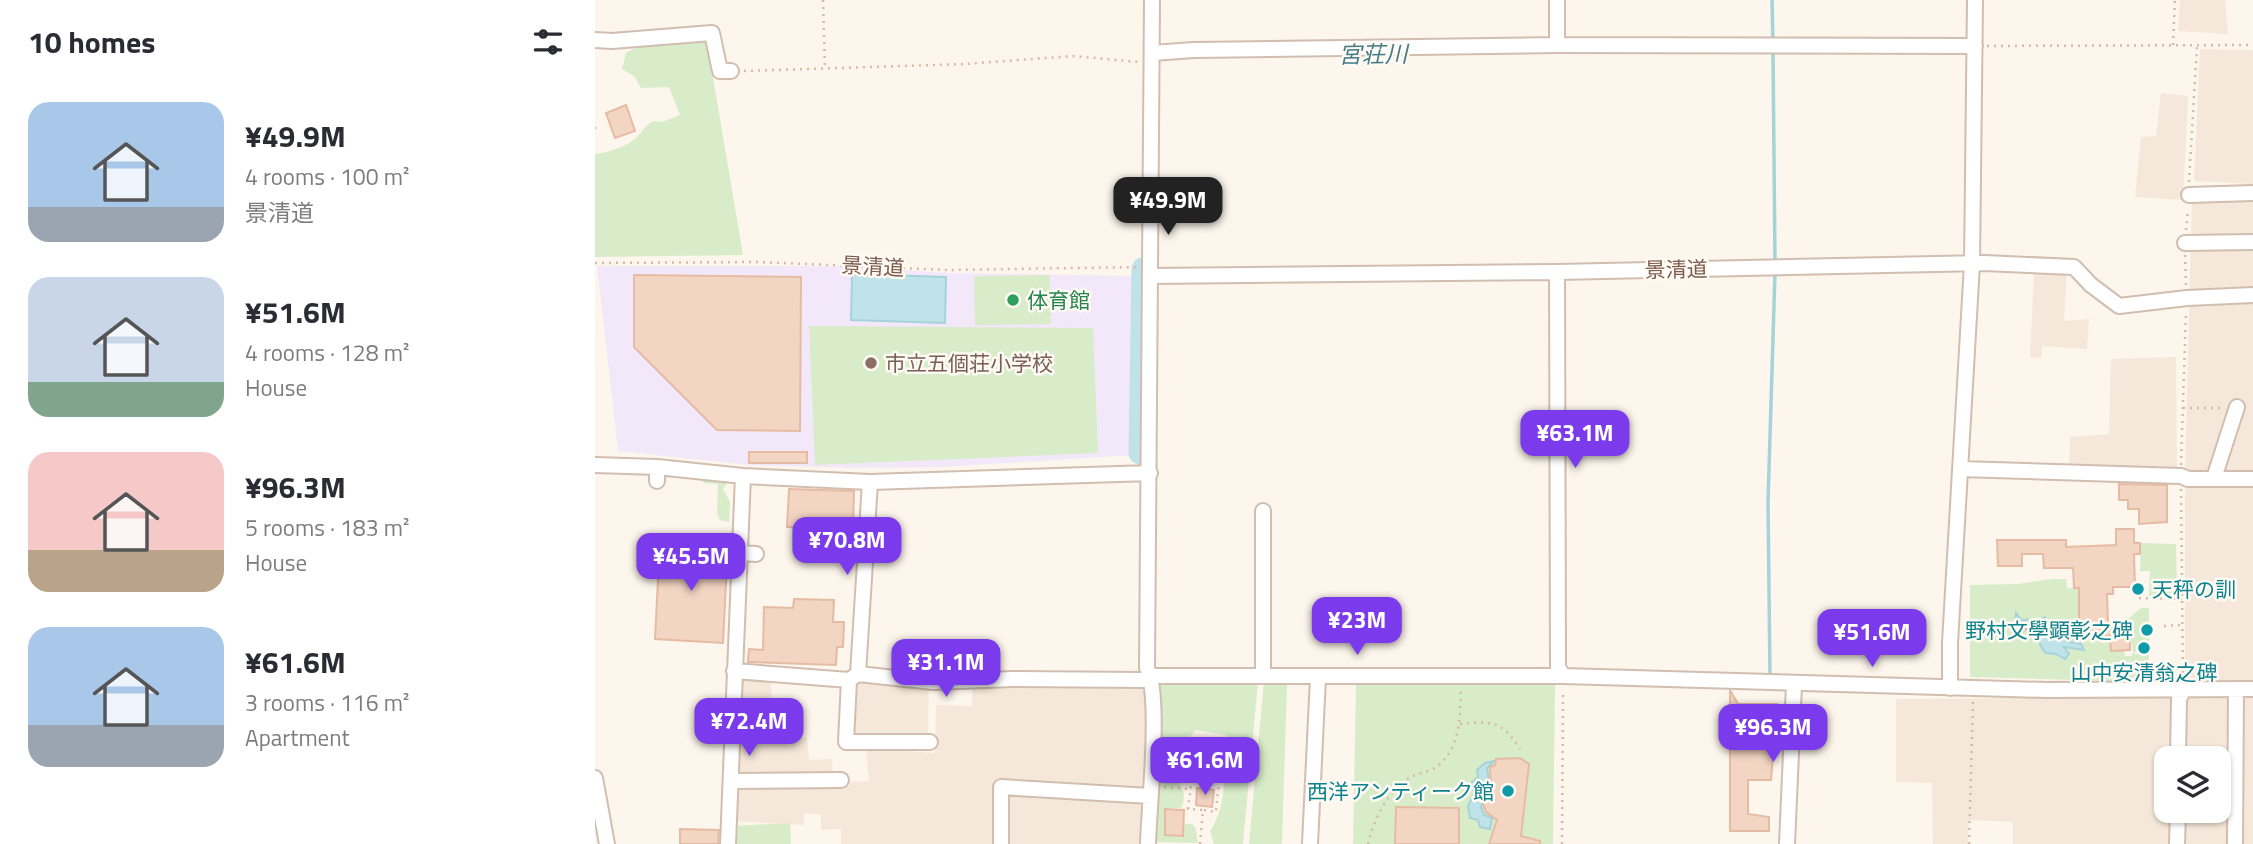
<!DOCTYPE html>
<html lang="en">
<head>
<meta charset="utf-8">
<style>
	body { margin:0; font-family:"Titillium Web","Noto Sans JP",sans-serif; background:#f2f2f3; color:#2b2b33; height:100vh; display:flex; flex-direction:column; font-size:26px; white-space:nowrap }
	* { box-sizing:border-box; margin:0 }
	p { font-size:23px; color:#7c7c81 }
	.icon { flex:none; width:38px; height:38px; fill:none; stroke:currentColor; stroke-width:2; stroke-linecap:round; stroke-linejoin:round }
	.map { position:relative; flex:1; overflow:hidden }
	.drawer { display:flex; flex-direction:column; background:#fff; width:595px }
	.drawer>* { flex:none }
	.fabs { position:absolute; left:1559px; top:746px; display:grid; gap:14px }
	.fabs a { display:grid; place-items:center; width:77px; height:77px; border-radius:14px; background:#fff; box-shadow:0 2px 5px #0004; font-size:35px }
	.price { position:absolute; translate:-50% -60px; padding:0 16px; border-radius:14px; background:#7c3aed; color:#fff; font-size:23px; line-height:46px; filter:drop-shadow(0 2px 4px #0008) }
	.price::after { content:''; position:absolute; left:50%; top:42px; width:21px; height:16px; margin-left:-10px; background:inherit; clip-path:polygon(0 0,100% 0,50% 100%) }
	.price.on { background:#222; color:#fff }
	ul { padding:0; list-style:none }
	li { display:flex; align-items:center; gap:21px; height:175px; padding:0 28px }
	li span { display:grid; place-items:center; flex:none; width:196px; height:140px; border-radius:21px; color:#555 }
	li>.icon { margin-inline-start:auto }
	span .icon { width:84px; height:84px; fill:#fffc; stroke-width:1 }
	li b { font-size:30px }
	h2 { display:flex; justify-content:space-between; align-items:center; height:84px; padding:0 28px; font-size:30px }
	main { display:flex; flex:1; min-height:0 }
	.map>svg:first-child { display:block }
	.residential { fill:#f5e8da; fill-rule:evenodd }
	.education { fill:#f3e8fa }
	.green { fill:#d8ecc9 }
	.water { fill:#bfe3e8; stroke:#a5d3da; stroke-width:2 }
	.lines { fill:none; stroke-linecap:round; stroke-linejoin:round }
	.stream { stroke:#a5d3da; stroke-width:3.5 }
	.river { stroke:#bfe3e8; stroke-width:23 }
	.building { fill:#f3d5c3; stroke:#e6bba3; stroke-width:2 }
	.minor-casing { stroke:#d1beb0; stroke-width:18 }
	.path { stroke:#d9b8a5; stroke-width:2.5; stroke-dasharray:2 5; stroke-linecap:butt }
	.minor { stroke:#fff; stroke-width:14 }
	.leisure-dot { fill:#2e9e5b; stroke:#fffaf3; stroke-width:2.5 }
	.education-dot { fill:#8d6e63; stroke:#fffaf3; stroke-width:2.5 }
	.culture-dot { fill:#0f9aa8; stroke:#fffaf3; stroke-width:2.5 }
	.labels { text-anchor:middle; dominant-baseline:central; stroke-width:5; stroke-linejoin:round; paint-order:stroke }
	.street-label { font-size:21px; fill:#7a5c4d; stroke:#fffaf3 }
	.leisure-label { font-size:21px; fill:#27864d; stroke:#fffaf3; text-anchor:start }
	.education-label { font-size:21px; fill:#785e54; stroke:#fffaf3; text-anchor:start }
	.culture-label { font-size:21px; fill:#0d838f; stroke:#fffaf3; text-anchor:end }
	.water-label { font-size:23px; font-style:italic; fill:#437c86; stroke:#fffaf3 }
</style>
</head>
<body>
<main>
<section class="drawer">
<h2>10 homes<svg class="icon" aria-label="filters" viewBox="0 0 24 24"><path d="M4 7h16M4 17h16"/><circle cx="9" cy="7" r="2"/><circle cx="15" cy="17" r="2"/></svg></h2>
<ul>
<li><span style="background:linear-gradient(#a9c7e8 75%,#9aa5b1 0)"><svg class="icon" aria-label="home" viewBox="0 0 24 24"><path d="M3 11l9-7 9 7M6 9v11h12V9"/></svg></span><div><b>¥49.9M</b><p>4 rooms · 100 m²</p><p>景清道</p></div></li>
<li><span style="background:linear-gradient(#c9d6e8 75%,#7fa58c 0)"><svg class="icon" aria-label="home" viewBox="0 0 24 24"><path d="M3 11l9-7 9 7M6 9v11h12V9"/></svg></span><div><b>¥51.6M</b><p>4 rooms · 128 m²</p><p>House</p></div></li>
<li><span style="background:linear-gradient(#f6c9c9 70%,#b9a48a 0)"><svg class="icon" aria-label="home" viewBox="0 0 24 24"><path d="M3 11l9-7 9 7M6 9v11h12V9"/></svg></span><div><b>¥96.3M</b><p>5 rooms · 183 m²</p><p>House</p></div></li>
<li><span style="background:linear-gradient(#a9c7e8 70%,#9aa5b1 0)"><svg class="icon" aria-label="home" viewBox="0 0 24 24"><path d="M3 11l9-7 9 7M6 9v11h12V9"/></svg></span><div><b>¥61.6M</b><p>3 rooms · 116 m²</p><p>Apartment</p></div></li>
</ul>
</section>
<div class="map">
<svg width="1658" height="844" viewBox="0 0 1658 844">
	<rect width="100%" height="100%" fill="#fdf6ec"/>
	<!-- residential -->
	<path class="residential" d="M1585 0H1630L1633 34 1583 31Z
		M1605 49 1658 50V184L1599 181Z
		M1566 93 1593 96 1588 200 1540 197 1546 137 1561 136Z
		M1658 197V474L1590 472 1597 199Z
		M1472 270 1469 321 1494 319 1492 349 1447 346 1446 358 1435 357 1439 272Z
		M1581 357 1582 473 1474 468 1475 437 1514 434 1516 359Z
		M1658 483V684L1596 683 1590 675V490L1597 484Z
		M146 677 176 679 178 740 212 737 214 760 237 759 238 775 139 778Z
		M260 682 334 686 333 735 259 738Z
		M378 683 551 684 548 844H246V829L226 830V815L209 813V825L138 821 140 786 274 781 271 748 340 753 341 705 377 706Z
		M1658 696V844H1418V822L1374 820 1373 844H1338L1337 783 1301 782V699ZM1572 758H1624V810H1572Z"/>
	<!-- education -->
	<path class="education" d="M2 266H251L354 273 540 276 539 455 350 467 256 468 155 465 23 451Z"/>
	<!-- green -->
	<path class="green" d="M112 42 148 255 0 257V154C12 153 34 146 43 136 49 129 50 125 59 121L67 122 85 115 74 87 46 88 39 76 27 69 31 53 42 47Z
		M455 275 456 324 380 325 379 276Z
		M214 326 498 328 503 453 220 465Z
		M108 480 133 482 128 489 135 502 134 522 125 520 122 513 123 484 108 483Z
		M1546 543 1581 544 1582 597 1554 596 1555 571H1545Z
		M1456 579H1471L1472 588 1490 589V598L1483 599 1484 637 1515 635V651H1529L1530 656H1537L1538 652 1533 619 1546 608H1554V651L1539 652 1540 654 1554 652V682L1375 677V585L1423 584Z
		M669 681 692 683 687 844H654Z
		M663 682 648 844H619L615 831C632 807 630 765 632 735L601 730C578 751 598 766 584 784 590 790 590 801 586 808H569V835L588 837 589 824H597L601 829 603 843 559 842 565 683Z
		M761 682 960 685 958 844H758Z
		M195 823 196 844H139L138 826Z"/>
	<!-- water -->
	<path class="water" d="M257 274 351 277 350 323 256 320Z
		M1421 613 1427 621 1433 619 1440 623 1450 617 1453 625 1465 629 1472 641 1486 644 1489 650 1469 647 1474 654 1470 659 1461 654 1451 653C1442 646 1446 637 1440 630L1432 628 1425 633 1416 629 1420 623Z
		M899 761 892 768 895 785 890 788 893 796 886 806 889 815 897 818 895 829 885 827 883 820 875 818 873 806 879 794 876 783 883 777 882 770 890 763Z"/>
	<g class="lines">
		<!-- stream -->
		<path class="stream" d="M1177 0 1178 43
			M1178 51 1180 264
			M1175 677 1173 502 1180 272"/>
		<!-- river -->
		<path class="river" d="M545 453 548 269"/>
	</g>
	<!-- building -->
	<path class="building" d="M31 105 40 131 20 138 11 113Z
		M39 275 206 277 205 431 122 430 39 347Z
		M154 452H212V463H154Z
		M1524 484 1572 485V522L1544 524V509H1533V500H1524Z
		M194 489 259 491 258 529 192 527Z
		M1521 529H1539V543H1545V554H1539L1540 587H1518V594H1512L1513 623 1535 624V650L1516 651 1515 636H1484V588H1479L1478 568H1449L1448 554H1427V566H1403L1402 540H1471V547L1521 545Z
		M65 539 86 540V550L110 551 111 542 133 543 128 643 60 639Z
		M199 599 239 600 238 622H249L248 647H242L241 665 153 662 154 649 168 650 169 607 198 608Z
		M1135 690 1143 704H1182L1176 780H1153V814L1174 817V831H1135Z
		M609 738 622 740 620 757 607 756Z
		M925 758 934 764 926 836 945 841V844H894L902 820 891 812 888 804 895 794 893 788 896 786 895 767 900 765 901 759Z
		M602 788 619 790 617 807 601 805Z
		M801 807 864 808V844H800Z
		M570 809 589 810 588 836 570 835Z
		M85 829 124 830 123 844H85Z"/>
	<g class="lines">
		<!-- minor casing -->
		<g class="minor-casing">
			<path id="minor" d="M0 40 17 41 117 33 125 71H136
				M962 45V0
				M557 53 599 50 962 45 1380 46
				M1594 195 1658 193
				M1590 243 1658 242
				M962 272 963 667 968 676
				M555 276 962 272 1389 263 1479 267 1496 285 1524 306 1592 298 1658 295
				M0 465 62 467 148 476 275 482 555 473
				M1365 469 1586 476 1593 479H1658
				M1619 478 1642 407
				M62 481V467
				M145 553 161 554
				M139 671 254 680 263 674 338 682 418 679 548 680 556 676H968L1451 690 1658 689
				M263 674 275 482
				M668 675V511
				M254 680 251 742H335
				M1355 688V643L1377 264 1380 0
				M1583 758 1584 699 1588 691
				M0 778 12 844
				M136 781 246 780
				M133 844 148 476
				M406 844V787L555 796
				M553 844C554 806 566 697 552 668L557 0
				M715 844 723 677
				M1192 844 1199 685
				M1582 844 1583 810
				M1640 844 1641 690"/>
		</g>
		<!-- path -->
		<path class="path" d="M228 0 230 69
			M1578 45 1580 0
			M1392 46 1658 45
			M149 71 370 64 478 56 544 62
			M0 127V132
			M1594 182 1602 45
			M1591 230 1593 209
			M1590 255 1591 286
			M0 263 164 262 353 270 542 267
			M1588 408H1627
			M1586 465 1591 311
			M1586 489 1588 678
			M1544 598 1587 599
			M1569 626 1587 625
			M1431 630 1432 618
			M865 724C898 721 906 720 925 749
			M569 787 594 789
			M609 810 621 812 624 781 611 779
			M605 844 608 810 593 809 597 777 611 779 612 774
			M773 844C779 820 793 789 816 777 825 772 837 772 845 764 866 745 865 714 866 688
			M967 844 968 690
			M1374 844 1378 701"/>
		<!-- minor -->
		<use href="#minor" class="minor"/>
	</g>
	<!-- markers -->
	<circle class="leisure-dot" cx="418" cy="300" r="7"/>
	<circle class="education-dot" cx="276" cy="363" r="7"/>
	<g class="culture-dot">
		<circle cx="1543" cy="589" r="7"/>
		<circle cx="1552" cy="630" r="7"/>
		<circle cx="1549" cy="648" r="7"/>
		<circle cx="913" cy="791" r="7"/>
	</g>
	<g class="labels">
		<!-- street labels -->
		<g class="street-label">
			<text transform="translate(278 266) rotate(3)">景清道</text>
			<text transform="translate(1081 269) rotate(-1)">景清道</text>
		</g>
		<!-- leisure labels -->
		<g class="leisure-label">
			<text x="432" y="300">体育館</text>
		</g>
		<!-- education labels -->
		<g class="education-label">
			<text x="290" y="363">市立五個荘小学校</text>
		</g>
		<!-- culture labels -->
		<g class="culture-label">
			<text x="1557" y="589" text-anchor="start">天秤の訓</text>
			<text x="1538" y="630">野村文學顕彰之碑</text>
			<text x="1549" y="672" text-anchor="middle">山中安清翁之碑</text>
			<text x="899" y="791">西洋アンティーク館</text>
		</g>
		<!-- water labels -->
		<g class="water-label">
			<text transform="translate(778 54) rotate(-1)">宮荘川</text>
		</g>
	</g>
</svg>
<div class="fabs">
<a><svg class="icon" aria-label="layers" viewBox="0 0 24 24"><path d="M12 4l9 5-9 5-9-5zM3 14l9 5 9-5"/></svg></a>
</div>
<b class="price on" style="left:573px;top:237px">¥49.9M</b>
<b class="price" style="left:980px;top:470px">¥63.1M</b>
<b class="price" style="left:252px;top:577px">¥70.8M</b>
<b class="price" style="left:96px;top:593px">¥45.5M</b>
<b class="price" style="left:762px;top:657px">¥23M</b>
<b class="price" style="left:1277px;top:669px">¥51.6M</b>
<b class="price" style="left:351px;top:699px">¥31.1M</b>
<b class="price" style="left:154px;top:758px">¥72.4M</b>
<b class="price" style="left:1178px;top:764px">¥96.3M</b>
<b class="price" style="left:610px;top:797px">¥61.6M</b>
</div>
</main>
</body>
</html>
